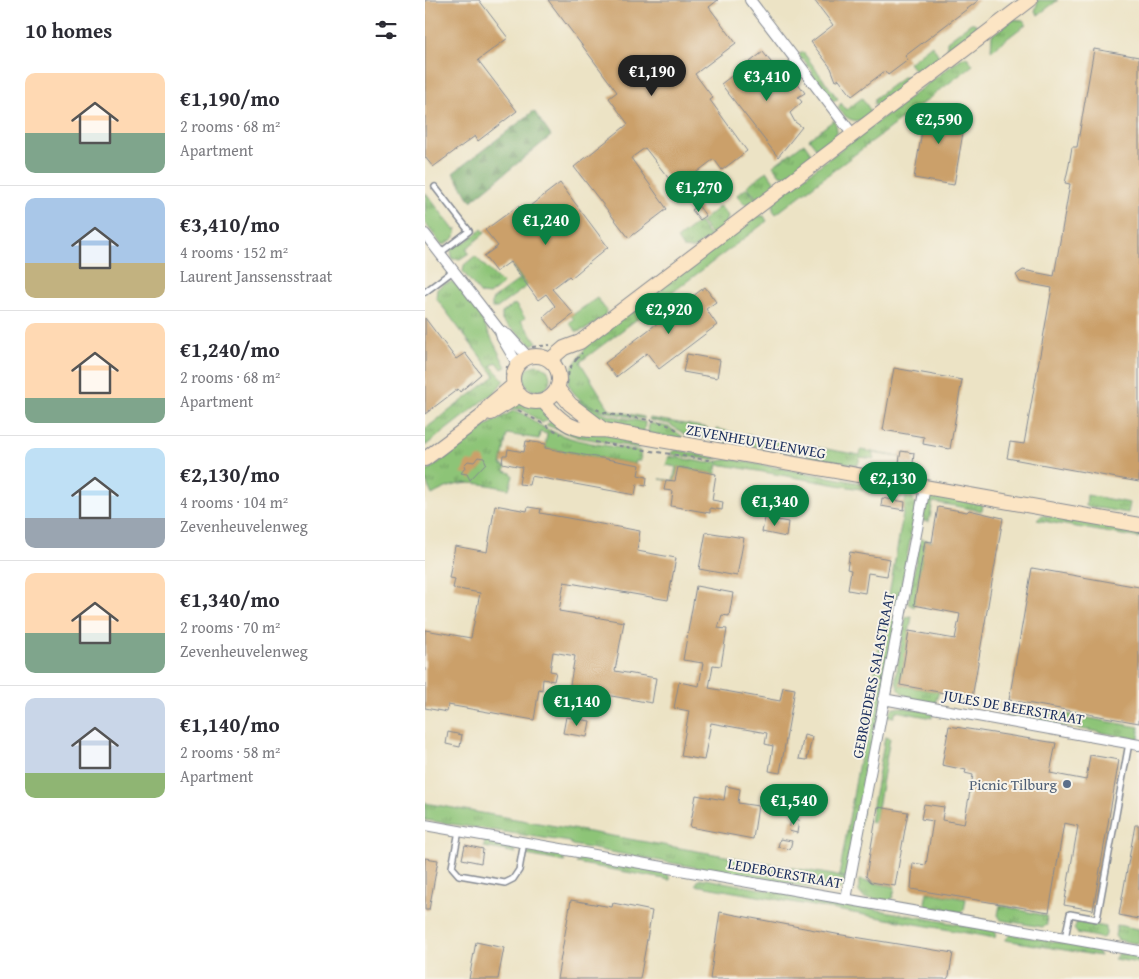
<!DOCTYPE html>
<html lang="en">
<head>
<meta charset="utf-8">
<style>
	body { margin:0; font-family:"Gentium Book Plus",serif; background:#f2f2f3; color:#2b2b33; height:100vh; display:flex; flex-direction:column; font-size:19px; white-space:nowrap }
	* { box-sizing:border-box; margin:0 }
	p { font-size:16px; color:#7c7c81 }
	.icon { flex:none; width:28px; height:28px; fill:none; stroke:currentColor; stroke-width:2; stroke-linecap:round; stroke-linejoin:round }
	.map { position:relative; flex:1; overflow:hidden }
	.panel { display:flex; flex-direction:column; background:#fff; width:425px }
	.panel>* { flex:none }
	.price { position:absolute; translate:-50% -42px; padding:0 11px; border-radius:18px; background:#0b8043; color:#fff; font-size:16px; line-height:32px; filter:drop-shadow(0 1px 2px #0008) }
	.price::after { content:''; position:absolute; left:50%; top:30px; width:15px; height:11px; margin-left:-8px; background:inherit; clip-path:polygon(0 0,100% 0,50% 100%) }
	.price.active { background:#222; color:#fff }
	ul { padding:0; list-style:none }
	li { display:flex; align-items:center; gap:15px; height:125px; padding:0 25px }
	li+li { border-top:1px solid #e1e1e2 }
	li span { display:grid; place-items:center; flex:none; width:140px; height:100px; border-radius:10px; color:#555 }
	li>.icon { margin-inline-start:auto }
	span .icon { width:60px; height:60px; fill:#fffc; stroke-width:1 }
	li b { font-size:21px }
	h2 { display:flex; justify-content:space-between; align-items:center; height:60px; padding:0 25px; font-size:21px }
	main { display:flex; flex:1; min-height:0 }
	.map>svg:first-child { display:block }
	.grass { fill:url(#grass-tufts); stroke:#547a6a }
	.forest { fill:url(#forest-firs); stroke:#466c63 }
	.building { fill:#cba06b }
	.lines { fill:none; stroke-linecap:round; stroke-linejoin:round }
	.lane-casing { stroke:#848992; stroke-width:8 }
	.street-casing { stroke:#848992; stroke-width:12 }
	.secondary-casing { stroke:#848992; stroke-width:16 }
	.path { stroke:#848992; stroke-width:2; stroke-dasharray:4 4; stroke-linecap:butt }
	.lane { stroke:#fff; stroke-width:5 }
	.street { stroke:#fff; stroke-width:10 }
	.secondary { stroke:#fce5c4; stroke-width:14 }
	.service-dot { fill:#5c6f8a; stroke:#f7f3e8; stroke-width:2 }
	.labels { text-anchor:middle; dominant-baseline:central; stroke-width:4; stroke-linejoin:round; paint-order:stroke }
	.street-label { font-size:15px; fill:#1b2f5e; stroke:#f7f3e8 }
	.service-label { font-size:15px; fill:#4e5e75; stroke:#f7f3e8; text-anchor:end }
</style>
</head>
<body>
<main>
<section class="panel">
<h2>10 homes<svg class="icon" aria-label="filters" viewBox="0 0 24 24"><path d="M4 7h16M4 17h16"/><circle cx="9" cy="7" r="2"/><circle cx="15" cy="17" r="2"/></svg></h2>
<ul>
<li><span style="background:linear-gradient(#ffd9b3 60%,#7fa58c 0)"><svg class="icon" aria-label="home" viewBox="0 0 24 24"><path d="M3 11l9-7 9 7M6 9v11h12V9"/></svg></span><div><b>€1,190/mo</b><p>2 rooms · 68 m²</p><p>Apartment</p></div></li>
<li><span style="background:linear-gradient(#a9c7e8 65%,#c2b280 0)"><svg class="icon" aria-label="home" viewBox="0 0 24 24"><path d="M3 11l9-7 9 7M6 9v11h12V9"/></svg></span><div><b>€3,410/mo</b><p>4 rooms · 152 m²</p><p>Laurent Janssensstraat</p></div></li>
<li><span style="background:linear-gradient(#ffd9b3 75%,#7fa58c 0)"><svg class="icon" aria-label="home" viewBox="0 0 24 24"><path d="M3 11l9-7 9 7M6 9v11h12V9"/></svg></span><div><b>€1,240/mo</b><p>2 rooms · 68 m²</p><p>Apartment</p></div></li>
<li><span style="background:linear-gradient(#bfe0f5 70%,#9aa5b1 0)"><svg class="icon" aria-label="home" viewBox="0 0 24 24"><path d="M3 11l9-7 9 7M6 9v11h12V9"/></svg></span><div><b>€2,130/mo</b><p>4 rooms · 104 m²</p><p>Zevenheuvelenweg</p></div></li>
<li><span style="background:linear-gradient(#ffd9b3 60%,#7fa58c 0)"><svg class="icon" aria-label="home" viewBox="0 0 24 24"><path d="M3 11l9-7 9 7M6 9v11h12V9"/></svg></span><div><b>€1,340/mo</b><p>2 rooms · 70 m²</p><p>Zevenheuvelenweg</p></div></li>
<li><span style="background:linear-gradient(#c9d6e8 75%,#8fb573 0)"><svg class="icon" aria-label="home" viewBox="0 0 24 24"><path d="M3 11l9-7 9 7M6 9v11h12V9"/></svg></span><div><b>€1,140/mo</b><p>2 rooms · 58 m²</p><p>Apartment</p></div></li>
</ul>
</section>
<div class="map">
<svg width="714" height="979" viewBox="0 0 714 979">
	<defs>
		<pattern id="grass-tufts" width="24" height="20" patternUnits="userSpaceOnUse" patternTransform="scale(1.25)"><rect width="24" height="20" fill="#8dc477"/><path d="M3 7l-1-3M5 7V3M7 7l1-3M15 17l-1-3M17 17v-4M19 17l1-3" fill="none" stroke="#72a065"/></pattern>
		<pattern id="forest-firs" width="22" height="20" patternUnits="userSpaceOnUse" patternTransform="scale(1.25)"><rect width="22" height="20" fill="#72aa68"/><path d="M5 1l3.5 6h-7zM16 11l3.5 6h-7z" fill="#5d8b59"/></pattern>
	</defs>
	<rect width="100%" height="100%" fill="#f7f3e8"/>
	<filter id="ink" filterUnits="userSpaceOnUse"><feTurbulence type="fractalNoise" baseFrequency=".02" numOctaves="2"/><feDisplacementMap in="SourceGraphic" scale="10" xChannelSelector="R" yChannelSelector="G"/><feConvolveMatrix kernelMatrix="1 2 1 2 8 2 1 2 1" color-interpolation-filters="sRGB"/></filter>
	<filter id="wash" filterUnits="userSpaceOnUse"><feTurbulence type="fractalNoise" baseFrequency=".0096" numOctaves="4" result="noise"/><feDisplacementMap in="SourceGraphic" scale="20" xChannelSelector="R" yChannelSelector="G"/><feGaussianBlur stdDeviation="1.12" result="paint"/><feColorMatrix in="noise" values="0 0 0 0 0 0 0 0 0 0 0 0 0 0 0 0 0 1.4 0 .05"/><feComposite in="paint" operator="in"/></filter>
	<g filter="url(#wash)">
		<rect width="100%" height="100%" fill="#ece3c5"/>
		<!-- grass -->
		<path class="grass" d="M613 0H633L613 15 610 12Z
			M589 19 598 20 601 24 566 51 567 35Z
			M546 23H549L553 26V34L530 50 522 48V41Z
			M507 45 514 56V61L499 75 492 73 484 63Z
			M378 52 413 99 408 101 386 73 388 72 384 67 381 66 382 64 378 59 376 60 374 54Z
			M538 57 543 58 548 65 351 214 348 210 349 200Z
			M482 76 485 82 484 87 454 106 449 104 450 98 478 77Z
			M437 98 445 110 444 117C430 125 421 119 413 108L416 103 421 110Z
			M409 120C416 134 409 140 400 150L392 149 384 139Z
			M379 143 386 153 385 161 365 177 355 175 348 166Z
			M342 171 349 181 348 190 333 200 322 186Z
			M322 188 332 201 328 204H319L312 195Z
			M1 193 30 231 32 229 30 237 20 245 16 244 0 223Z
			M295 206 303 216 301 225 287 236 276 222Z
			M329 216H339L342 221 155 362 185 410 219 417V419C195 415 153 410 143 383L148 366 166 340Z
			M274 222 285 237 268 249 258 248 252 239Z
			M57 229 60 233 41 249 44 253 35 259H27L26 249 35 243H39Z
			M50 256 78 284 64 295 56 294 38 272 39 265Z
			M86 264 102 286 72 308H67V300L95 279Z
			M27 282 35 287 52 310 81 367 77 369 72 362 66 366 79 380 71 391 0 446V429L70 376 11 298 12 289 19 284Z
			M172 298 181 310 180 316 163 328 152 332 144 323 149 319 146 316Z
			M90 304 100 318 96 321 112 342 107 345 77 321V313Z
			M99 378a13 13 0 1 1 26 0a13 13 0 1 1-26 0Z
			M154 400 183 415 220 422 219 432 178 421 148 403Z
			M93 402 115 406 127 417 117 423 98 410 85 408Z
			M88 411C100 411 108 422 118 427 148 443 182 445 215 451L216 461H211L210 464 120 448 122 434 115 432 114 439 82 434 76 465 81 467 80 471 86 473 88 476 84 489C52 483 36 478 7 495L0 479V473L61 426Z
			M225 418 283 428 281 438 261 435 244 424 224 420Z
			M129 419 214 442 213 448 153 437 121 425Z
			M224 423 244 427 257 436V439L223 433Z
			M291 429 375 445 373 454 289 440Z
			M384 446 435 455 436 450 475 457 447 453 449 459 435 457 433 465 382 456Z
			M251 450 294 458 286 460 245 454Z
			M244 456 283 463 305 459 480 491 487 497 491 507 474 601 467 606H462L481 497 293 464 291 474 253 467 250 481 235 479 248 481 251 467 241 465Z
			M662 495 705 503 703 513 661 506Z
			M513 496 558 504 557 511 508 502 504 522 498 521C500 510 499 498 513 496Z
			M617 515 714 532V538L612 520Z
			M495 539 507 541H500L489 607 483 604Z
			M460 614 466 615 471 622 425 878 414 876Z
			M487 616 475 685 514 692 510 703C492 700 470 699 471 676L481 617Z
			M579 703 714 727V739L581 716Z
			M474 707 507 712V718L471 711 469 717 463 716 467 709Z
			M460 737 465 738 451 820H448V823L445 822Z
			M0 803 408 875 425 880 414 890 402 891 147 845 145 842 0 820Z
			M60 840 86 845 91 853 59 847Z
			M110 849 135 853 140 862 101 855Z
			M158 857 242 872 245 880 151 863Z
			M275 878 571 931 570 938 270 885Z
			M434 880 470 887 468 898 465 900 439 898 434 892Z
			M502 892 541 899 539 910 535 912 503 907 500 903Z
			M575 905 621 916 622 925 617 927 576 920 573 915Z
			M652 922 681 927V935L677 938 652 933 649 929Z
			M692 925 714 929V944L693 940 690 936Z
			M586 934 671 949 675 956 580 940Z
			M694 953 714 956V963L689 959Z"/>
		<!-- forest -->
		<path class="forest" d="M109 111 126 136 46 201 28 173Z"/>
		<g id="blocks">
			<!-- building -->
			<path class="building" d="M0 0H54L83 38 53 60 92 111 53 141 50 136 8 167 0 157Z
				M123 0H293L284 7 311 43 270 74 288 98 285 100 322 151 297 170 289 159 251 188 220 148 206 158 242 209 204 238 149 167 203 124 184 98 192 92Z
				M389 0H554L480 56 483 60 463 75 460 71 427 96 414 79 411 81 406 68 386 42 408 25Z
				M669 49 714 57V482L582 458 585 442 599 444 627 288 595 282 591 275 598 270 629 276 645 184 640 183 644 165 647 147H652Z
				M338 52 349 66 343 70 354 85 367 75 380 93 373 97 377 102 365 113 370 122 377 127 353 157 296 84Z
				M498 107 541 115 529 185 489 178 498 125 480 122Z
				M135 183 183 247 146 278 144 276 127 289 149 314 128 330 118 317 130 306 121 294 113 300 85 262 71 272 59 256 73 246 60 230 93 206 97 212Z
				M273 205 281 216 275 220 267 210Z
				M280 287 291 302 281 309 292 325 234 369 222 353 191 377 180 363Z
				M0 318 31 359 40 353 56 374 35 392 33 389 0 414Z
				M262 354 295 360 292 378 258 372Z
				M469 368 537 380 525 449 498 444 499 437 458 430Z
				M101 441 121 444 120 448 215 465 213 475 222 477 221 486 212 484 210 495 106 476 104 485 94 484 97 467 77 463 78 455H82L83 449 99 452Z
				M476 451 489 453 488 464 474 462Z
				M53 457 59 458 61 463 45 480 42 474 36 473 40 468 39 465 43 461 49 462Z
				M253 467 291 474 287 500 298 502 297 510 285 508V513L246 506 248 491 239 490 241 480 250 481Z
				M344 487 372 492 370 500 358 498 357 504 341 501Z
				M457 498 480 502 479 510 456 506Z
				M70 505 102 511 103 507 116 509 115 513 215 531 212 551 251 558 243 600 139 582 134 611 199 622 190 671 231 678 227 703 175 694 173 702 143 696 150 656 128 652 125 671 131 672 129 681 118 679 117 690 114 689 109 720 23 705 22 712 0 708V630L46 638 55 593 28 588 30 579 24 578 30 546 62 552Z
				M513 507 542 512 544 510 578 518 547 698 475 685 484 631 530 639 535 614 489 605 500 541 507 542Z
				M340 518 363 522 361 537 337 532Z
				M281 532 319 538 312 576 274 569Z
				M425 552 465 559 462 576 443 573 440 593 423 590 426 570 422 569Z
				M607 568 714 587V723L584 700Z
				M271 586 308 593 304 616 297 615 293 628 302 629 296 666 288 665 284 688 355 701 358 687 370 689 355 773 344 771 348 746 340 744 342 733 286 723 279 760 256 756 264 711 249 708 254 682 274 686 278 663 258 660Z
				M141 717 165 721 162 737 138 733Z
				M524 726 631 743 625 773 661 780 665 755 694 760 668 910 639 905 653 826 639 823 624 912 486 889 488 863 501 865 508 821 496 819 499 804 519 807 517 820 539 824 548 775 540 773 541 770 517 765Z
				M23 732 37 735 35 747 21 744Z
				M379 735 387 737 382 760 374 759Z
				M301 786 315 789 313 803 333 806 328 839 265 827 271 795 299 800Z
				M453 807 483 812 470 886 446 882 441 876Z
				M366 819 374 820 372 833 364 831Z
				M710 825H714V919L694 915Z
				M355 839 367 841 365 849 353 847Z
				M40 845 58 849 56 863 37 859Z
				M0 858 13 860 4 910H0Z
				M146 900 187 907 188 903 227 911 215 979H132Z
				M295 912 411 934 528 953 524 976 522 979H285Z
				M51 942 79 948 73 979H44Z"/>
		</g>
	</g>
	<g filter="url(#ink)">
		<use href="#blocks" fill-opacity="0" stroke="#848992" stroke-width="1"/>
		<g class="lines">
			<!-- lane casing -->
			<g class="lane-casing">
				<path id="lane" d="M10 187 44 231 15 253
					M0 292 28 271
					M34 831 27 867 34 875 80 883 88 879 94 870 99 842
					M640 938 645 914 672 919 704 743"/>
			</g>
			<!-- street casing -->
			<g class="street-casing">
				<path id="street" d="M325 0 428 135
					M0 234 75 331 77 338 93 365
					M75 331 83 335 103 357
					M458 699 714 745
					M0 825 714 951
					M421 899 500 487"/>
			</g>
			<!-- secondary casing -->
			<g class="secondary-casing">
				<path id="secondary" d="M88 379a23 23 0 1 1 46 0a23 23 0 1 1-46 0Z
					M125 360 139 348 155 342 605 0
					M132 388 145 404 179 430
					M118 401C138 424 148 432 179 430L714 525
					M66 413 95 395
					M0 459 56 417 65 405 89 385"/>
			</g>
			<!-- path -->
			<path class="path" d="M107 347 125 345
				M151 360 157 353
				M81 376 82 366
				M142 384 144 369 151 360 147 357
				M171 409C195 421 234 415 253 431
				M93 410 136 434
				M170 442 289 461"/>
			<!-- lane -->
			<use href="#lane" class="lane"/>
			<!-- street -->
			<use href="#street" class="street"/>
			<!-- secondary -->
			<use href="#secondary" class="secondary"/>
		</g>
	</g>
	<!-- markers -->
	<circle class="service-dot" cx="642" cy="784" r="5"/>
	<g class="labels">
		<!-- street labels -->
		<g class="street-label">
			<text transform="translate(331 441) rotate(10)">ZEVENHEUVELENWEG</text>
			<text transform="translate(448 675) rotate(-79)">GEBROEDERS SALASTRAAT</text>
			<text transform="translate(589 707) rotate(10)">JULES DE BEERSTRAAT</text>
			<text transform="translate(360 873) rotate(10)">LEDEBOERSTRAAT</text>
		</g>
		<!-- service labels -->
		<g class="service-label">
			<text x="632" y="784">Picnic Tilburg</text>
		</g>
	</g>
</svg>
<b class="price active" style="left:227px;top:97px">€1,190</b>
<b class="price" style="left:342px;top:102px">€3,410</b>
<b class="price" style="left:514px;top:145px">€2,590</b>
<b class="price" style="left:274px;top:213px">€1,270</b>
<b class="price" style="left:121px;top:246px">€1,240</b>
<b class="price" style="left:244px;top:335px">€2,920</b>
<b class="price" style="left:468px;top:504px">€2,130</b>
<b class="price" style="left:350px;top:527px">€1,340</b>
<b class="price" style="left:152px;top:727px">€1,140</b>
<b class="price" style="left:369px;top:826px">€1,540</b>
</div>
</main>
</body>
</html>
